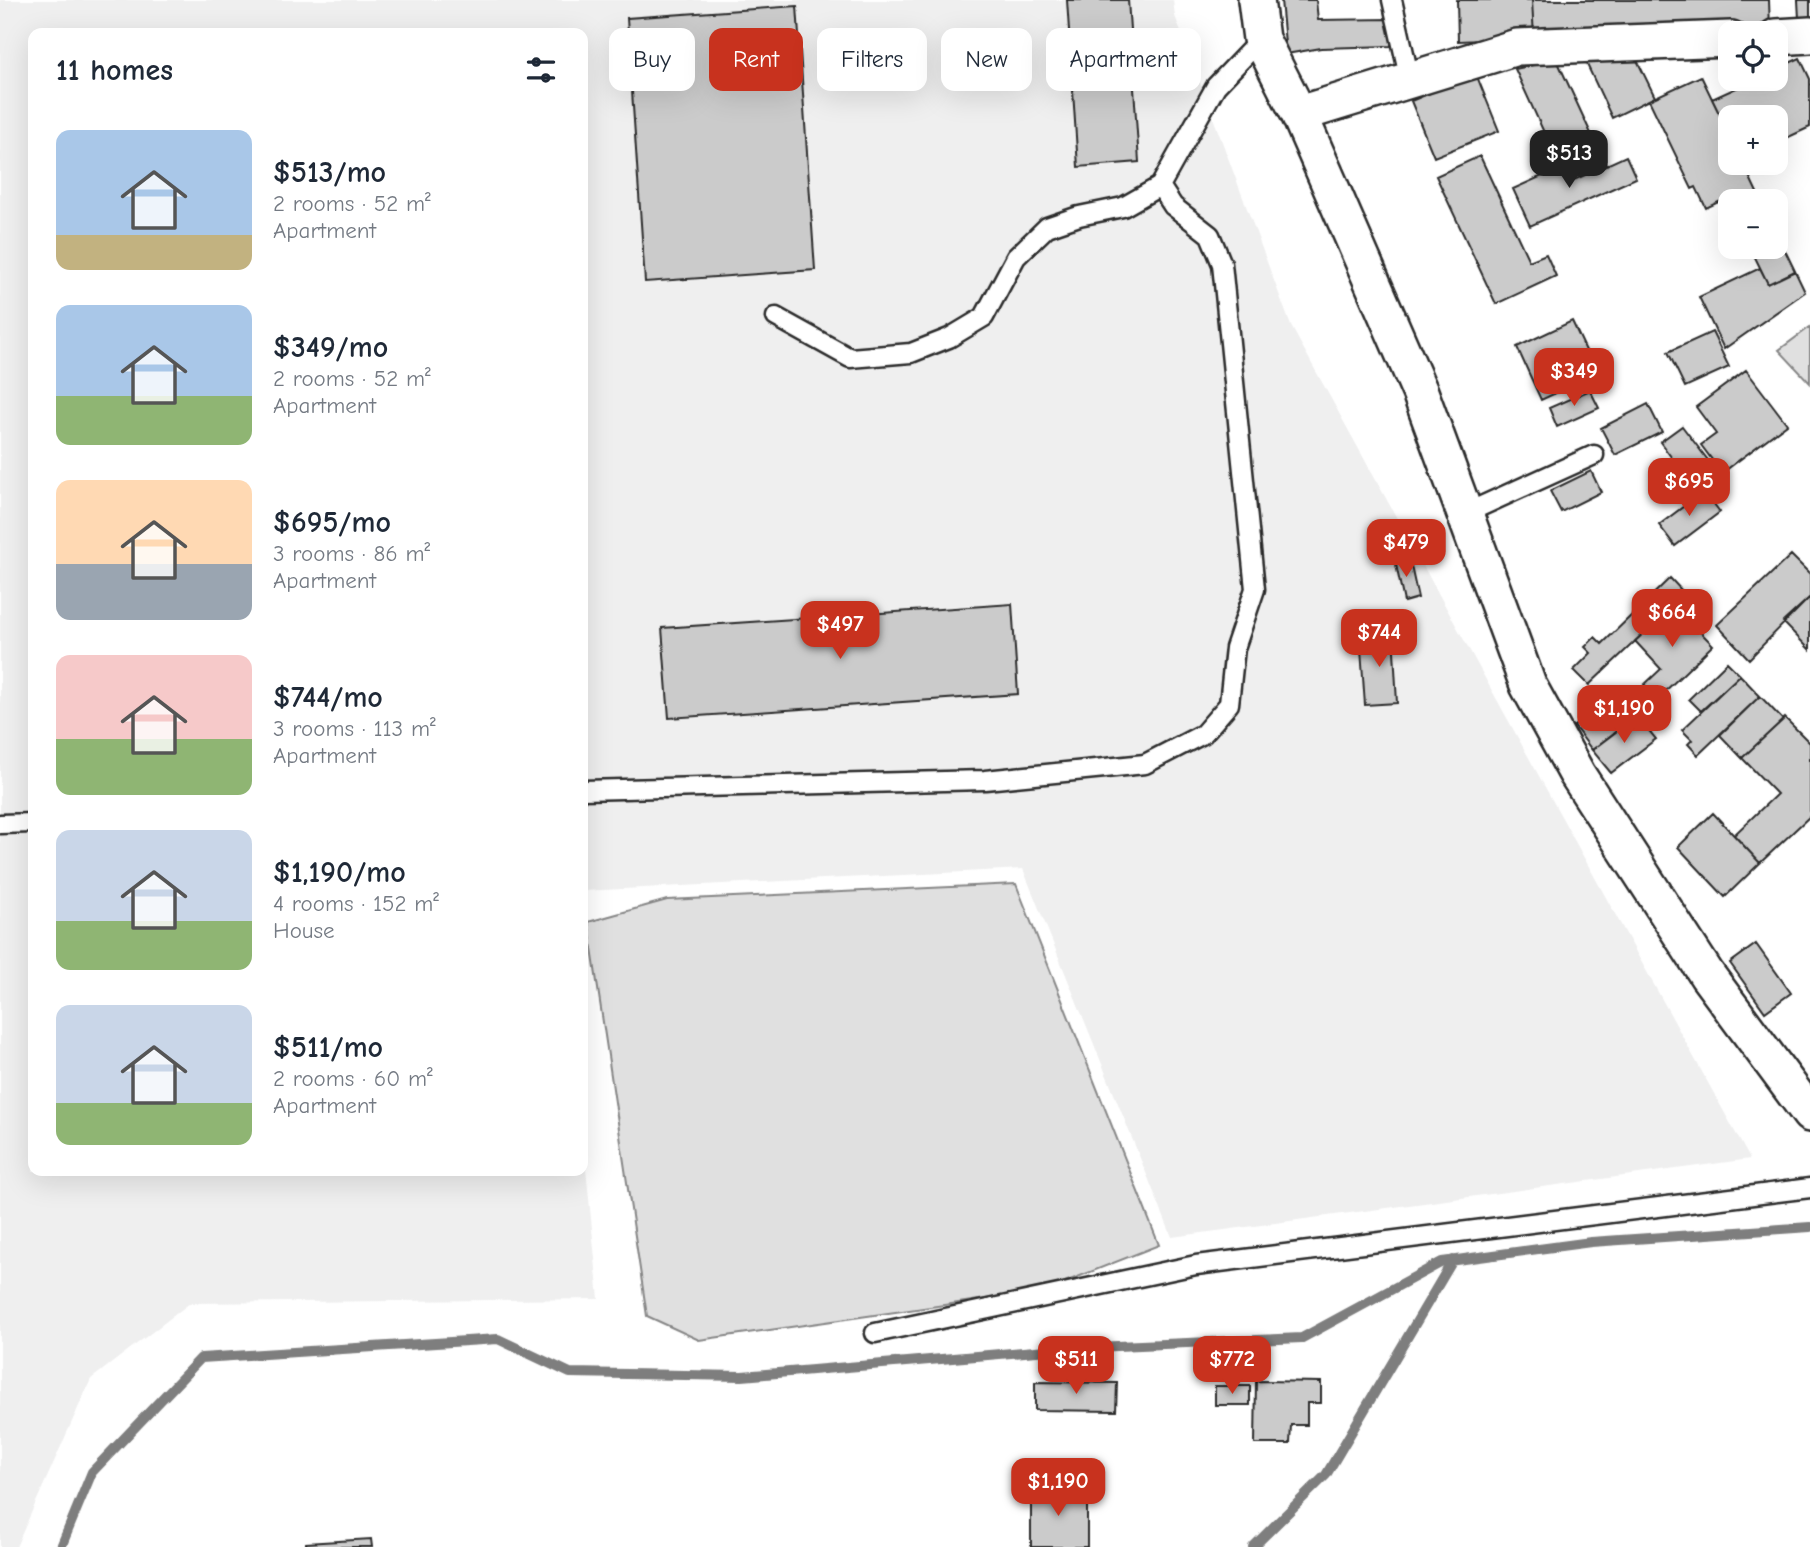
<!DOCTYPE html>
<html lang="en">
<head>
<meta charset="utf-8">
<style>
	body { margin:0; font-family:"Comic Neue",sans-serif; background:#f6f6f7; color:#1f2937; height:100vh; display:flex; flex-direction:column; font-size:26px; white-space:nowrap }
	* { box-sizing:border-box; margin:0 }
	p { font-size:23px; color:#747a83 }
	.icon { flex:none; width:38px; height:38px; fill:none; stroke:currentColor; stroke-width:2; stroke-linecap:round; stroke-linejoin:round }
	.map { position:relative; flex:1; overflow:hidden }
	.panel { position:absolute; left:28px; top:28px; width:560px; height:1148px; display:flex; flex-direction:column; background:#fff; border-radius:14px; box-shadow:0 7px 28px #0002 }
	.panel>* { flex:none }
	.top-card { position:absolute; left:609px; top:28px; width:665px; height:63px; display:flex; gap:14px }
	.controls { position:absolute; left:1718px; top:21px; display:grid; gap:14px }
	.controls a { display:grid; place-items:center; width:70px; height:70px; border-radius:14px; background:#fff; box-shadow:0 7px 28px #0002; font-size:35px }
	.price { position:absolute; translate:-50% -60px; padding:0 16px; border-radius:14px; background:#c8321e; color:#fff; font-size:23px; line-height:46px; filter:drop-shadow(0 2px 4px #0008) }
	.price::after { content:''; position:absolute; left:50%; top:42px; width:21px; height:16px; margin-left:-10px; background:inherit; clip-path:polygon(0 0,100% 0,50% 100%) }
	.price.active { background:#222; color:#fff }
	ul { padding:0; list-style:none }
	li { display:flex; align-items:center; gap:21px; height:175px; padding:0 28px }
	li span { display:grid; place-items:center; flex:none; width:196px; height:140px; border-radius:14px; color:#555 }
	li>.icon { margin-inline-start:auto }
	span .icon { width:84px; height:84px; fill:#fffc; stroke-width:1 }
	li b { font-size:30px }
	h2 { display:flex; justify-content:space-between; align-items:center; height:84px; padding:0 28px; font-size:30px }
	.chip { padding:0 24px; border-radius:14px; background:#fff; box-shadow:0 7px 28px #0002; font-size:24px; line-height:63px }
	.chip.active { background:#c8321e; color:#fff }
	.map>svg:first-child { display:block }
	.built { fill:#efefef }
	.green { fill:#e0e0e0; stroke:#868686; stroke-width:2 }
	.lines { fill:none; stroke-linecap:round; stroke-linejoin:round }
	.stream { stroke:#7e7e7e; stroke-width:10 }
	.building { fill:#cbcbcb; stroke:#2b2b2b; stroke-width:2 }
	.lane-casing { stroke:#2b2b2b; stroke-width:23 }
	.street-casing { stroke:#2b2b2b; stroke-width:40 }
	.lane { stroke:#fff; stroke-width:18 }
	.street { stroke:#fff; stroke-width:35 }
</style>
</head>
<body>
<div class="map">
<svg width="1810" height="1547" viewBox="0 0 1810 1547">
	<rect width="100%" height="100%" fill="#fff"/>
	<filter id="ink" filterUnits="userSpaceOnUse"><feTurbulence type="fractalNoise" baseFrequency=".0143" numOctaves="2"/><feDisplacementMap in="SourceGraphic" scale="14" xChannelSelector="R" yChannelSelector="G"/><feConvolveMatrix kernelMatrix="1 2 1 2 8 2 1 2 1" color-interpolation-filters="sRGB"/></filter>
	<g filter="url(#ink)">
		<!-- built -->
		<path class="built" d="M0 0H1173L1175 16 1291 326 1750 1159 1172 1237 1023 869 583 891V33H33V1171H583V1138L599 1299 190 1303 91 1379 16 1547H0Z"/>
		<!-- green -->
		<path class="green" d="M1810 327V383L1779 350Z
			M1016 884 1159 1245 1042 1291 699 1340 647 1316 588 922 667 900Z"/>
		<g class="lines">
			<!-- stream -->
			<path class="stream" d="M61 1547 92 1472 201 1358 498 1339 570 1373 742 1376 1071 1348 1302 1338 1442 1262 1591 1242 1810 1227
				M1253 1547 1326 1475 1453 1260"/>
		</g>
		<!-- building -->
		<path class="building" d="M1067 0H1128L1139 162 1078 167Z
			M1281 0H1316L1318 20 1391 19V46L1321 48 1286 54Z
			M1457 0H1532L1534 38 1458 41Z
			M1532 0H1769L1770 30 1534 38Z
			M1798 0H1810V18L1799 19Z
			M797 6 815 270 645 282 627 18Z
			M1583 56H1635L1655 97 1612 118Z
			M1800 58 1810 79V127L1776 143V117H1731V138L1712 99 1756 79H1776V69Z
			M1557 60 1606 166 1567 183 1515 69Z
			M1476 74 1499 131 1434 157 1411 101Z
			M1701 76 1731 138V163H1743L1761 201H1731V206L1727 198 1706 208 1696 187 1692 189 1649 100Z
			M1480 156 1529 261 1546 254 1556 276 1496 304 1436 176Z
			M1626 156 1636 178 1530 226 1513 189 1560 168 1567 183Z
			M1776 232 1795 271 1768 284 1750 247H1776Z
			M1760 268 1768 284 1795 271 1805 292 1724 349 1699 297Z
			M1572 321 1597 374 1541 400 1517 347Z
			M1712 332 1729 367 1685 387 1668 352Z
			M1746 370 1787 424 1722 473 1701 445 1716 434 1696 407Z
			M1590 390 1599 408 1557 427 1549 408Z
			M1648 404 1662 432 1615 455 1601 428Z
			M1682 426 1720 476 1698 493 1660 442Z
			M1591 471 1601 492 1561 512 1550 491Z
			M1704 491 1720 512 1675 546 1659 525Z
			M1791 555 1810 574V597L1749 659 1717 625Z
			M1409 557 1418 598 1404 602 1395 560Z
			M1670 578 1685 594 1589 685 1574 670 1591 653 1585 647 1595 637 1602 644Z
			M1810 597V650L1783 622Z
			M1012 604 1018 694 669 718 662 628Z
			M1674 605 1713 645 1657 699 1644 685 1661 669 1635 641Z
			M1393 633 1397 703 1365 705 1360 635Z
			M1727 662 1740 675 1701 711 1689 699Z
			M1740 675 1760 696 1698 755 1688 744 1692 740 1682 730Z
			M1615 695 1633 718 1592 750 1574 726Z
			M1760 696 1783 720 1742 758 1720 735Z
			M1637 716 1656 739 1611 773 1592 750Z
			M1785 718 1810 743V816L1760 863 1734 835 1777 794 1742 758Z
			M1713 813 1760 863 1725 897 1678 847Z
			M1756 944 1791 993 1765 1012 1730 963Z
			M1256 1381 1321 1382V1403H1307V1425H1291L1290 1444H1255Z
			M1035 1382 1117 1383 1116 1411 1035 1410Z
			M1215 1386H1250V1405H1215Z
			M1031 1485 1068 1486V1494H1087V1547H1031Z
			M371 1539 372 1547H306V1543Z"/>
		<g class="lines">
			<!-- lane casing -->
			<g class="lane-casing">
				<path id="lane" d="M1392 0 1410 80
					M776 317 850 358 911 353 949 338 984 317 1016 257 1047 227 1079 216 1123 207 1160 186 1216 86 1261 39
					M1464 514 1594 455
					M583 790 985 780 1145 764 1203 734 1229 704 1235 648 1255 589 1222 264 1210 235 1173 206 1160 186
					M0 824 33 823
					M875 1333 1196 1265 1810 1188"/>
			</g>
			<!-- street casing -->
			<g class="street-casing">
				<path id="street" d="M1256 0 1261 39 1299 114 1420 392 1528 685 1577 774 1707 975 1810 1114
					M1776 37 1810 35
					M1299 114 1517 47 1731 39"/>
			</g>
			<!-- lane -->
			<use href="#lane" class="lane"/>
			<!-- street -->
			<use href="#street" class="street"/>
		</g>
	</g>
</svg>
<div class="controls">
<a><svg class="icon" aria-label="locate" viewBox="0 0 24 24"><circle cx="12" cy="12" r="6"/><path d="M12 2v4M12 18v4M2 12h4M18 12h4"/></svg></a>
<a>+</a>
<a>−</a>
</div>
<b class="price active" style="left:1569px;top:190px">$513</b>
<b class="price" style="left:1574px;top:408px">$349</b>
<b class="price" style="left:1689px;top:518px">$695</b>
<b class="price" style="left:1406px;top:579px">$479</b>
<b class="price" style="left:1672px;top:649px">$664</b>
<b class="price" style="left:840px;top:661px">$497</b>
<b class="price" style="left:1379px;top:669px">$744</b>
<b class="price" style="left:1624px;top:745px">$1,190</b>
<b class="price" style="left:1076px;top:1396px">$511</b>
<b class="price" style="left:1232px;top:1396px">$772</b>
<b class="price" style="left:1058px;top:1518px">$1,190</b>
<div class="top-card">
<a class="chip">Buy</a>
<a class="chip active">Rent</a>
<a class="chip">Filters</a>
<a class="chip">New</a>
<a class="chip">Apartment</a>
</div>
<section class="panel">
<h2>11 homes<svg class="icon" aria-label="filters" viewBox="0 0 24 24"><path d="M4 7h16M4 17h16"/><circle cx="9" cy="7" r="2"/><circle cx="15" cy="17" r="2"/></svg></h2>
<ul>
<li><span style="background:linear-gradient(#a9c7e8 75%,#c2b280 0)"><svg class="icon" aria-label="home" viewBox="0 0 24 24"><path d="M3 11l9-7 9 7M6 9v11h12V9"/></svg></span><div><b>$513/mo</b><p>2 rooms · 52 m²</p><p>Apartment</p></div></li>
<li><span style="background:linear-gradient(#a9c7e8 65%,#8fb573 0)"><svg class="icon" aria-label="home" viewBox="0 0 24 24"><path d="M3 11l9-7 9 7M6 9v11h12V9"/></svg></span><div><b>$349/mo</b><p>2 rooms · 52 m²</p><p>Apartment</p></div></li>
<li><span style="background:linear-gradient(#ffd9b3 60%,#9aa5b1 0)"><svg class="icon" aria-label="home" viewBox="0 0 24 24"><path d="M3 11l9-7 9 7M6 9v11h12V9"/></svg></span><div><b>$695/mo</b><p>3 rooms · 86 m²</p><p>Apartment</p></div></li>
<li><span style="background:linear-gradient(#f6c9c9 60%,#8fb573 0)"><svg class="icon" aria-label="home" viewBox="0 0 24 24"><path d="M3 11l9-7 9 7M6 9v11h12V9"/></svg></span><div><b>$744/mo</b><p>3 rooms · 113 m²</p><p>Apartment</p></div></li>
<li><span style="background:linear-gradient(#c9d6e8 65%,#8fb573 0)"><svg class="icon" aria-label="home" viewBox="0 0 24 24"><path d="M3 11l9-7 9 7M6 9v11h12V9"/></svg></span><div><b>$1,190/mo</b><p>4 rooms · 152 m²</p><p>House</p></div></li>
<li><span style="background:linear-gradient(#c9d6e8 70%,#8fb573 0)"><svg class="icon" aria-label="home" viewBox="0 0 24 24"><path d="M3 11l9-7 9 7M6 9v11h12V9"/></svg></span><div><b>$511/mo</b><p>2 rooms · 60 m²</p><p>Apartment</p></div></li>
</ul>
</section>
</div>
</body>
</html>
